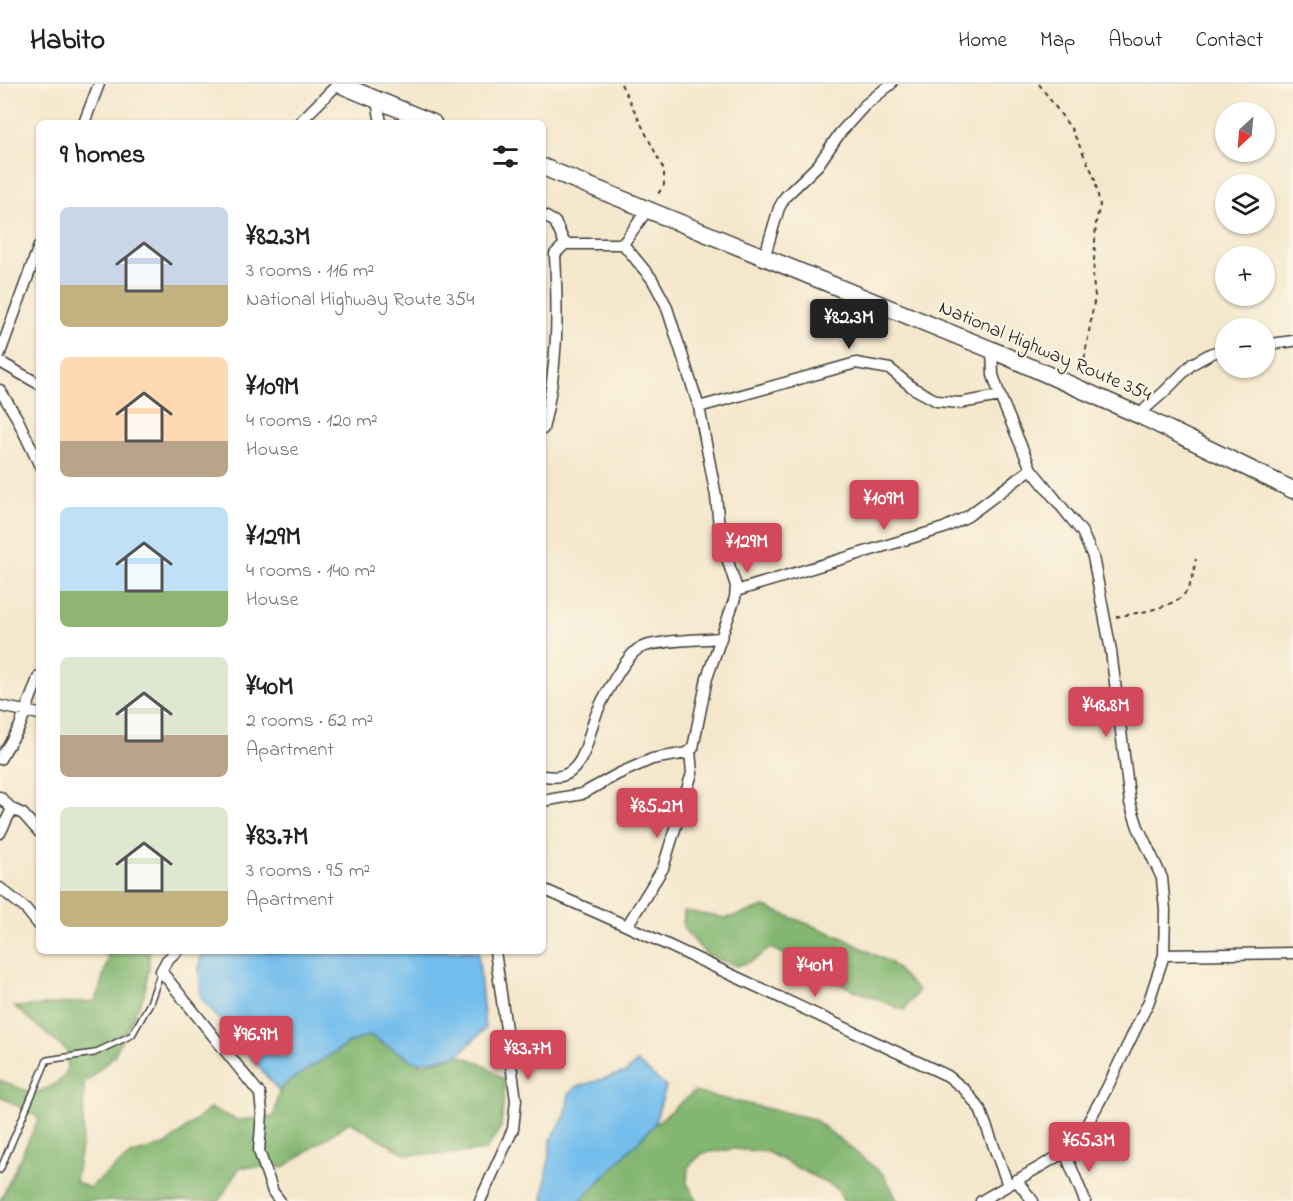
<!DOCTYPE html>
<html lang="en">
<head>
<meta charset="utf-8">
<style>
	body { margin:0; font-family:"Indie Flower",sans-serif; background:#f2f2f2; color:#202124; height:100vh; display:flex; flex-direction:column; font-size:22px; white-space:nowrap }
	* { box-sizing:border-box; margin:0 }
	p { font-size:20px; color:#757577 }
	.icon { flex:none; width:33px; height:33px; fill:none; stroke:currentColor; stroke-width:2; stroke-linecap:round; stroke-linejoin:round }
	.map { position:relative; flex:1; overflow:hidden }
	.drawer { position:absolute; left:36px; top:36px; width:510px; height:834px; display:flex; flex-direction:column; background:#fff; border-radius:9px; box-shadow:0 2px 4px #0004 }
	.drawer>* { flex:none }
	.needle { width:39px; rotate:206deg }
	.controls { position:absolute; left:1215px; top:18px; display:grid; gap:12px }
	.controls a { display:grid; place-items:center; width:60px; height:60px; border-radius:50%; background:#fff; box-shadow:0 2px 4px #0004; font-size:30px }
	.price { position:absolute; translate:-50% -51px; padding:0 14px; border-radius:6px; background:#d1495b; color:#fff; font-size:20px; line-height:39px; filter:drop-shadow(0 2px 3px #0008) }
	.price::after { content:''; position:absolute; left:50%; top:36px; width:18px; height:14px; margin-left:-9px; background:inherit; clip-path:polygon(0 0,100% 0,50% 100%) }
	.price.selected { background:#222; color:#fff }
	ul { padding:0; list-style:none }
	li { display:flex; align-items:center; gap:18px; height:150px; padding:0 24px }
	li span { display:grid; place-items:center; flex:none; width:168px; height:120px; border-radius:9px; color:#555 }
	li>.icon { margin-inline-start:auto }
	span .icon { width:72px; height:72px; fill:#fffc; stroke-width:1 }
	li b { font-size:26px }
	h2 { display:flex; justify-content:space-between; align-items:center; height:72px; padding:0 24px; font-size:26px }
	header { display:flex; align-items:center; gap:36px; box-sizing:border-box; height:84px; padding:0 30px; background:#fff; border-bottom:2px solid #e0e0e0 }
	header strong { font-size:28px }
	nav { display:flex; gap:33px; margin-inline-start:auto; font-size:21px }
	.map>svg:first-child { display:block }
	.forest { fill:#82b671; stroke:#4f6946; stroke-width:1.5 }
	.water { fill:#73bdec; stroke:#486c84; stroke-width:1.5 }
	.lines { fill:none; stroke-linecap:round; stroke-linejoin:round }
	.service-casing { stroke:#3c3a36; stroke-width:8 }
	.minor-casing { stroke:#3c3a36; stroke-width:13 }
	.trunk-casing { stroke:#3c3a36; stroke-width:19 }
	.path { stroke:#3c3a36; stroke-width:2; stroke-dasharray:4.5 4.5; stroke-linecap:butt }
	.service { stroke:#fff; stroke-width:5 }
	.minor { stroke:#fff; stroke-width:10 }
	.trunk { stroke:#fff; stroke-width:16 }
	.labels { text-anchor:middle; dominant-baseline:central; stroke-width:4.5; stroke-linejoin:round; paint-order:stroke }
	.street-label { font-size:20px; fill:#1c1c1c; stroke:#fcf5e5 }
</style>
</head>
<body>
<header>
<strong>Habito</strong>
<nav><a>Home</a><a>Map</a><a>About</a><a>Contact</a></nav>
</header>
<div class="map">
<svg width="1293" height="1117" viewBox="0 0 1293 1117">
	<rect width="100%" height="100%" fill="#fcf5e5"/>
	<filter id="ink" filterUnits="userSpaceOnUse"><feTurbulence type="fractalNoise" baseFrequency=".0167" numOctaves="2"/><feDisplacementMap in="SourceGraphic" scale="12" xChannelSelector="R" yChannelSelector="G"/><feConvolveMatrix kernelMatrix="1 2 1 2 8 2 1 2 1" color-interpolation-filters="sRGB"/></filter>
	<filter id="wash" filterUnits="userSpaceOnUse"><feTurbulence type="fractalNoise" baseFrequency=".008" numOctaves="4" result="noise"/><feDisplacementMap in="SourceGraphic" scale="24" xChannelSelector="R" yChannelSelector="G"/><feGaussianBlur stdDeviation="1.35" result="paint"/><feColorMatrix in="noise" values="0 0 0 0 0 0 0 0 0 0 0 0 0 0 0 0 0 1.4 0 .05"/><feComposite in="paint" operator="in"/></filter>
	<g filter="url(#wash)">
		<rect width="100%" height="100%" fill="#f4e7cc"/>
		<!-- forest -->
		<path class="forest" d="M765 823 841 853 891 879 918 907 904 926 847 903 771 864 752 877 737 882 707 871 683 844 684 827 727 834Z
			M101 867H149V883L144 911 114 972 84 1000 83 1051 75 1097 89 1104 130 1071 167 1060 210 1024 237 1036 274 1033 279 1007 286 999 354 955 369 951 422 981 458 971 481 979 505 997 501 1043 486 1066 450 1070H406L350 1038 284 1083H240L219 1117H0L39 1034 0 1012V996L34 1010C59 998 70 998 67 967L15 923 96 917 109 872Z
			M694 1008 814 1035 884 1091 898 1117H843L838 1105 767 1068 734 1065 703 1069 688 1083 687 1099 697 1117H580L654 1041Z"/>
		<!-- water -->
		<path class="water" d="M202 867H478L485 945 458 971 417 979 369 951 349 959 286 999 279 1007 201 914 199 885Z
			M637 978 666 1003 654 1041 580 1117H543L551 1056 565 1032 569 1010 576 1003 626 988Z"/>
	</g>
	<g filter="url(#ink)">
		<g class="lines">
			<!-- service casing -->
			<g class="service-casing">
				<path id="service" d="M0 1086 47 976 94 969 132 951 150 919 161 887"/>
			</g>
			<!-- minor casing -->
			<g class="minor-casing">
				<path id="minor" d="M377 17 381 39
					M84 39 99 0
					M299 39 338 0
					M543 131 555 138 565 160
					M764 174 779 124 785 113 818 81 840 49 865 21 891 0
					M1264 261 1293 257
					M0 269 39 162
					M0 278 39 300
					M0 306 17 334 39 380
					M699 323 856 279 890 285 913 304 937 317 960 319 1000 312
					M1141 332 1146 324 1164 308 1192 280 1212 269 1226 266
					M543 345C558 283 558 233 555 170L565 160H623L648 125
					M736 507 944 444 968 432 1031 385
					M0 622 39 630
					M0 675 19 644 39 592
					M543 692C552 693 562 694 570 688 587 675 588 650 596 631 602 615 625 574 638 565 653 556 701 556 720 554
					M0 713 12 725 0 749
					M543 717 582 710 618 690 652 675 687 669 693 664 707 594 735 514 736 502 720 453 716 412 699 323 666 221 652 195 623 160
					M12 725 23 730 39 748
					M0 804 26 825 39 841
					M543 805 627 842 948 992 965 1006 980 1025 1008 1101
					M627 842 663 784 692 689 690 667
					M177 867 167 876 161 887 260 1010 262 1029 259 1067 273 1108 280 1117
					M1164 871 1293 869
					M1064 1066 1085 1117
					M1016 1096 1033 1117
					M480 1117 513 1045 516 1016 495 867
					M981 1117 1055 1074 1080 1053 1107 1004 1149 917 1164 871 1165 826 1162 794 1138 743 1130 719 1111 567 1093 473 1082 448 1031 385 1000 312 993 291 992 266"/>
			</g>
			<!-- trunk casing -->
			<g class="trunk-casing">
				<path id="trunk" d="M339 0 433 39
					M543 83 992 266 1141 332 1293 406"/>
			</g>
			<!-- path -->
			<path class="path" d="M621 0 664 86V101L656 113
				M1039 0 1072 46 1094 92 1100 121 1096 138 1093 196 1095 212 1082 289
				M1116 533C1138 528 1179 525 1189 503 1193 495 1194 483 1196 475"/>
			<!-- service -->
			<use href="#service" class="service"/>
			<!-- minor -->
			<use href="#minor" class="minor"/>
			<!-- trunk -->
			<use href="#trunk" class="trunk"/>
		</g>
	</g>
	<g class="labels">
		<!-- street labels -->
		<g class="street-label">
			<text transform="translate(1045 268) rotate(23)">National Highway Route 354</text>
		</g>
	</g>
</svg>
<div class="controls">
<a><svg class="needle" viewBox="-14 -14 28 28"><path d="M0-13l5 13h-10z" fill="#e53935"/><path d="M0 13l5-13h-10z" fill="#757577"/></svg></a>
<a><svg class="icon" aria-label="layers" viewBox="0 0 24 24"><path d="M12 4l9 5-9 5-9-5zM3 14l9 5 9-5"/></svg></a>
<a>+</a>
<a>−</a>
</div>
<b class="price selected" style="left:849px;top:266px">¥82.3M</b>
<b class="price" style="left:884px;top:447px">¥109M</b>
<b class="price" style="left:747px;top:490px">¥129M</b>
<b class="price" style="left:1106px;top:654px">¥48.8M</b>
<b class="price" style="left:657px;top:755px">¥85.2M</b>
<b class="price" style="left:815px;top:914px">¥40M</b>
<b class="price" style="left:256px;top:983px">¥96.9M</b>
<b class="price" style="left:528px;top:997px">¥83.7M</b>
<b class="price" style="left:1089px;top:1089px">¥65.3M</b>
<section class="drawer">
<h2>9 homes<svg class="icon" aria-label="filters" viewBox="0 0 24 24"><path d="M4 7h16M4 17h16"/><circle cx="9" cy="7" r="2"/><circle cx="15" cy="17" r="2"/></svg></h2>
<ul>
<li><span style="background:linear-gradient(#c9d6e8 65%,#c2b280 0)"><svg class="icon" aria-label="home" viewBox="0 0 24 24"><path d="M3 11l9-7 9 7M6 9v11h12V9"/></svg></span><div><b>¥82.3M</b><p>3 rooms · 116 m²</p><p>National Highway Route 354</p></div></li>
<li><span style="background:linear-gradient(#ffd9b3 70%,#b9a48a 0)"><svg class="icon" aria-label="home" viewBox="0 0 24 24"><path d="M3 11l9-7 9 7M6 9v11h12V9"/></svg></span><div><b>¥109M</b><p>4 rooms · 120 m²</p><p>House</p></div></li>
<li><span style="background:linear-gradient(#bfe0f5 70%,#8fb573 0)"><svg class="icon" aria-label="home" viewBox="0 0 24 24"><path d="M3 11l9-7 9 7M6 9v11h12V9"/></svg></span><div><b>¥129M</b><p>4 rooms · 140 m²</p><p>House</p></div></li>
<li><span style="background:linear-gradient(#dfe7d0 65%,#b9a48a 0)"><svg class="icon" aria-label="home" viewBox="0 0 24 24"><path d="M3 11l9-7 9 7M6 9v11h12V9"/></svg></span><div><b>¥40M</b><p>2 rooms · 62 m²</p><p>Apartment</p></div></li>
<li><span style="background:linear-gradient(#dfe7d0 70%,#c2b280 0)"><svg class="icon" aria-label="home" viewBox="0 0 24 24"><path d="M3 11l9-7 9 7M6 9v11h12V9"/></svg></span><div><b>¥83.7M</b><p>3 rooms · 95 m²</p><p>Apartment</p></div></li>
</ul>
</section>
</div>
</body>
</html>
